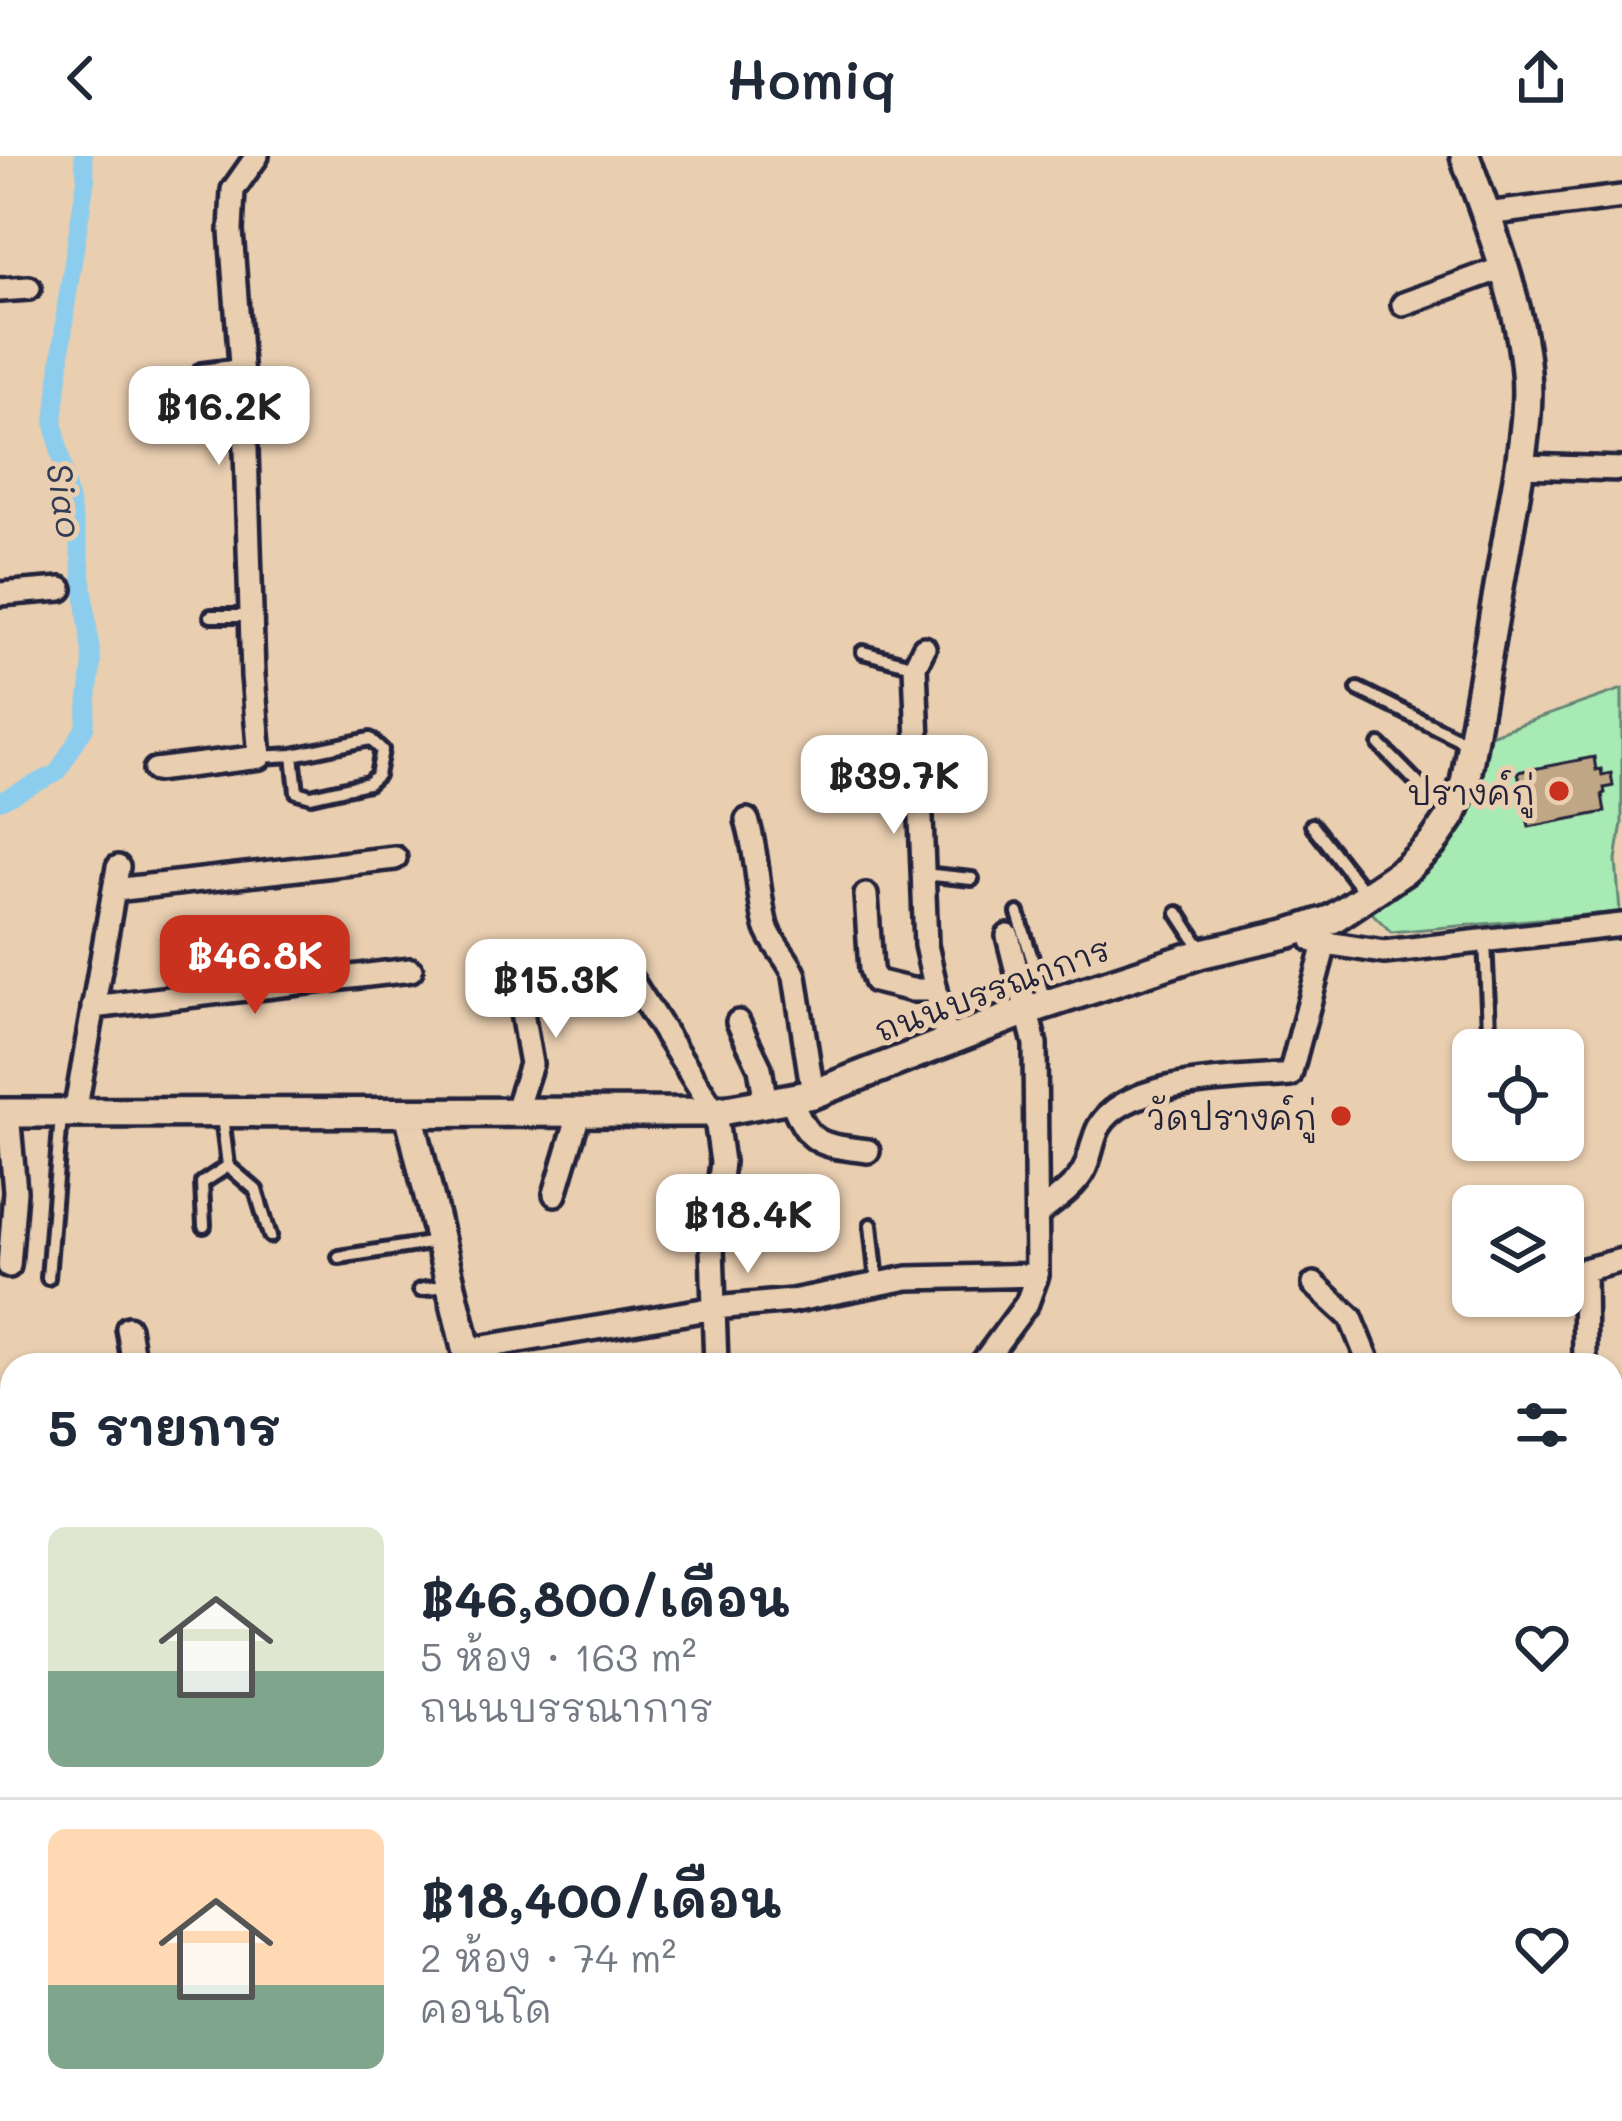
<!DOCTYPE html>
<html lang="th">
<head>
<meta charset="utf-8">
<style>
	body { margin:0; font-family:Mali,"Playpen Sans Thai",sans-serif; background:#f6f6f7; color:#1f2937; height:100vh; display:flex; flex-direction:column; font-size:45px; white-space:nowrap }
	* { box-sizing:border-box; margin:0 }
	p { font-size:39px; color:#747a83 }
	.icon { flex:none; width:66px; height:66px; fill:none; stroke:currentColor; stroke-width:2; stroke-linecap:round; stroke-linejoin:round }
	.map { position:relative; flex:1; overflow:hidden }
	.drawer { position:absolute; left:0px; top:1197px; width:1623px; height:768px; display:flex; flex-direction:column; background:#fff; border-radius:36px 36px 0 0; box-shadow:0 3px 9px #0004 }
	.drawer>* { flex:none }
	.fabs { position:absolute; left:1452px; top:873px; display:grid; gap:24px }
	.fabs a { display:grid; place-items:center; width:132px; height:132px; border-radius:18px; background:#fff; box-shadow:0 3px 9px #0004; font-size:60px }
	.price { position:absolute; translate:-50% -102px; padding:0 27px; border-radius:24px; background:#fff; color:#222; font-size:39px; line-height:78px; filter:drop-shadow(0 3px 6px #0008) }
	.price::after { content:''; position:absolute; left:50%; top:72px; width:36px; height:27px; margin-left:-18px; background:inherit; clip-path:polygon(0 0,100% 0,50% 100%) }
	.price.current { background:#c8321e; color:#fff }
	ul { padding:0; list-style:none }
	li { display:flex; align-items:center; gap:36px; height:300px; padding:0 48px }
	li+li { border-top:3px solid #e0e1e3 }
	li span { display:grid; place-items:center; flex:none; width:336px; height:240px; border-radius:18px; color:#555 }
	li>.icon { margin-inline-start:auto }
	span .icon { width:144px; height:144px; fill:#fffc; stroke-width:1 }
	li b { font-size:51px }
	h2 { display:flex; justify-content:space-between; align-items:center; height:144px; padding:0 48px; font-size:51px }
	header { display:flex; justify-content:space-between; align-items:center; height:156px; padding:0 48px; background:#fff; font-size:54px; font-weight:600 }
	.map>svg:first-child { display:block }
	.green { fill:#a8eab3; stroke:#658677; stroke-width:3 }
	.lines { fill:none; stroke-linecap:round; stroke-linejoin:round }
	.canal { stroke:#8ccded; stroke-width:18 }
	.building { fill:#bfa786; stroke:#22223b; stroke-width:3 }
	.service-casing { stroke:#22223b; stroke-width:20 }
	.minor-casing { stroke:#22223b; stroke-width:30 }
	.tertiary-casing { stroke:#22223b; stroke-width:36 }
	.path { stroke:#22223b; stroke-width:3; stroke-dasharray:9 9; stroke-linecap:butt }
	.service { stroke:#e9ceb0; stroke-width:10 }
	.minor { stroke:#e9ceb0; stroke-width:21 }
	.tertiary { stroke:#e9ceb0; stroke-width:27 }
	.poi-dot { fill:#c8321e; stroke:#e9ceb0; stroke-width:4.5 }
	.labels { text-anchor:middle; dominant-baseline:central; stroke-width:10; stroke-linejoin:round; paint-order:stroke }
	.poi-label { font-size:33px; fill:#22223b; stroke:#e9ceb0; text-anchor:end }
	.street-label { font-size:33px; fill:#22223b; stroke:#e9ceb0 }
	.water-label { font-size:36px; font-style:italic; fill:#323c56; stroke:#e9ceb0 }
</style>
</head>
<body>
<header><svg class="icon" aria-label="back" viewBox="0 0 24 24"><path d="M15 5l-7 7 7 7"/></svg>Homiq<svg class="icon" aria-label="share" viewBox="0 0 24 24"><path d="M12 15V3M7 8l5-5 5 5M5 13v7h14v-7"/></svg></header>
<div class="map">
<svg width="1622" height="1965" viewBox="0 0 1622 1965">
	<rect width="100%" height="100%" fill="#e9ceb0"/>
	<filter id="ink" filterUnits="userSpaceOnUse"><feTurbulence type="fractalNoise" baseFrequency=".00833" numOctaves="2"/><feDisplacementMap in="SourceGraphic" scale="24" xChannelSelector="R" yChannelSelector="G"/><feConvolveMatrix kernelMatrix="1 2 1 2 8 2 1 2 1" color-interpolation-filters="sRGB"/></filter>
	<g filter="url(#ink)">
		<!-- green -->
		<path class="green" d="M1622 533V667L1616 704 1620 756 1391 776 1369 754C1407 724 1458 694 1474 646 1481 625 1483 602 1487 580Z"/>
		<g class="lines">
			<!-- canal -->
			<path class="canal" d="M0 645 57 617 85 571 92 506 79 392 54 267 66 150 86 23 83 0
				M0 1889H12
				M103 1953 114 1965"/>
		</g>
		<!-- building -->
		<path class="building" d="M1594 601 1596 614 1601 613 1602 619 1611 617 1613 630 1604 632 1605 637 1602 638 1605 656 1529 671 1518 616Z"/>
		<g class="lines">
			<!-- service casing -->
			<g class="service-casing">
				<path id="service" d="M201 214 241 209
					M187 273 245 262
					M211 460H252
					M863 496 915 510
					M1358 533 1469 588
					M1380 589 1448 658
					M260 601 293 599 297 636 311 640 368 627 377 619 382 594 370 583 293 599
					M1312 669 1366 738
					M923 718 972 723
					M1018 757 1045 845
					M1178 757 1202 794
					M1485 785 1490 894
					M222 960 228 1010 256 1034 270 1080
					M871 1069 877 1126
					M204 1070 202 1027 228 1010
					M339 1101 436 1086
					M48 1122 61 960
					M420 1134 447 1129
					M877 1960V1953
					M1353 1965 1356 1953"/>
			</g>
			<!-- minor casing -->
			<g class="minor-casing">
				<path id="minor" d="M1486 58 1622 41
					M0 134 29 132
					M1403 148 1502 112
					M1520 310 1622 313
					M0 438 61 433
					M924 492 915 510 926 789 947 884
					M155 614 260 601 253 520 245 262 231 75 233 34 257 0
					M747 664C758 699 757 735 766 770 772 789 788 801 795 820L813 938
					M114 734 395 702
					M866 739 871 813 875 825 912 834H935
					M1313 785 1384 796 1622 769
					M618 803 715 956 722 1006 712 1092 716 1209
					M513 806 531 908 515 957
					M93 851 411 814
					M738 866 760 912 766 947
					M791 943C809 990 820 989 868 995
					M8 957 15 1035 9 1110
					M75 957 118 711
					M555 1038 579 958
					M1037 1059C1052 1046 1075 1032 1084 1014 1091 1001 1092 984 1099 971 1126 922 1239 924 1290 919L1325 788
					M1314 1128 1351 1162 1370 1209
					M128 1172 134 1209
					M466 1194 715 1152 792 1145 908 1122 1037 1119
					M981 1209 1027 1147 1037 1119 1035 888 1008 780
					M1585 1209 1584 1114 1622 1104
					M0 1268 12 1267
					M1611 1364 1622 1360
					M1611 1493 1622 1492
					M0 1514 12 1515
					M1611 1598 1622 1597
					M1611 1777 1622 1774
					M1611 1923 1622 1920
					M367 1953 369 1965
					M689 1953 697 1965
					M1053 1953 1060 1965
					M1258 1953 1261 1965
					M189 1957 201 1965
					M1430 1965 1484 1953"/>
			</g>
			<!-- tertiary casing -->
			<g class="tertiary-casing">
				<path id="tertiary" d="M0 957 715 956 813 938 1029 854 1203 797 1290 777 1332 763 1405 714 1432 688 1451 660 1465 627 1520 310C1524 279 1529 247 1526 216 1520 143 1489 68 1465 0
					M409 957 470 1209
					M601 1953 603 1965"/>
			</g>
			<!-- path -->
			<path class="path" d="M528 1961 531 1953"/>
			<!-- service -->
			<use href="#service" class="service"/>
			<!-- minor -->
			<use href="#minor" class="minor"/>
			<!-- tertiary -->
			<use href="#tertiary" class="tertiary"/>
		</g>
	</g>
	<!-- markers -->
	<g class="poi-dot">
		<circle cx="1559" cy="635" r="12"/>
		<circle cx="1341" cy="960" r="12"/>
	</g>
	<g class="labels">
		<!-- poi labels -->
		<g class="poi-label">
			<text x="1535" y="635">ปรางค์กู่</text>
			<text x="1317" y="960">วัดปรางค์กู่</text>
		</g>
		<!-- street labels -->
		<g class="street-label">
			<text transform="translate(992 832) rotate(-20)">ถนนบรรณาการ</text>
		</g>
		<!-- water labels -->
		<g class="water-label">
			<text transform="translate(66 344) rotate(81)">Siao</text>
		</g>
	</g>
</svg>
<div class="fabs">
<a><svg class="icon" aria-label="locate" viewBox="0 0 24 24"><circle cx="12" cy="12" r="6"/><path d="M12 2v4M12 18v4M2 12h4M18 12h4"/></svg></a>
<a><svg class="icon" aria-label="layers" viewBox="0 0 24 24"><path d="M12 4l9 5-9 5-9-5zM3 14l9 5 9-5"/></svg></a>
</div>
<b class="price" style="left:219px;top:312px">฿16.2K</b>
<b class="price" style="left:894px;top:681px">฿39.7K</b>
<b class="price current" style="left:255px;top:861px">฿46.8K</b>
<b class="price" style="left:556px;top:885px">฿15.3K</b>
<b class="price" style="left:748px;top:1120px">฿18.4K</b>
<section class="drawer">
<h2>5 รายการ<svg class="icon" aria-label="filters" viewBox="0 0 24 24"><path d="M4 7h16M4 17h16"/><circle cx="9" cy="7" r="2"/><circle cx="15" cy="17" r="2"/></svg></h2>
<ul>
<li><span style="background:linear-gradient(#dfe7d0 60%,#7fa58c 0)"><svg class="icon" aria-label="home" viewBox="0 0 24 24"><path d="M3 11l9-7 9 7M6 9v11h12V9"/></svg></span><div><b>฿46,800/เดือน</b><p>5 ห้อง · 163 m²</p><p>ถนนบรรณาการ</p></div><svg class="icon" aria-label="heart" viewBox="0 0 24 24"><path d="M12 20l-8-8c-3-5 5-10 8-4 3-6 11-1 8 4z"/></svg></li>
<li><span style="background:linear-gradient(#ffd9b3 65%,#7fa58c 0)"><svg class="icon" aria-label="home" viewBox="0 0 24 24"><path d="M3 11l9-7 9 7M6 9v11h12V9"/></svg></span><div><b>฿18,400/เดือน</b><p>2 ห้อง · 74 m²</p><p>คอนโด</p></div><svg class="icon" aria-label="heart" viewBox="0 0 24 24"><path d="M12 20l-8-8c-3-5 5-10 8-4 3-6 11-1 8 4z"/></svg></li>
</ul>
</section>
</div>
</body>
</html>
